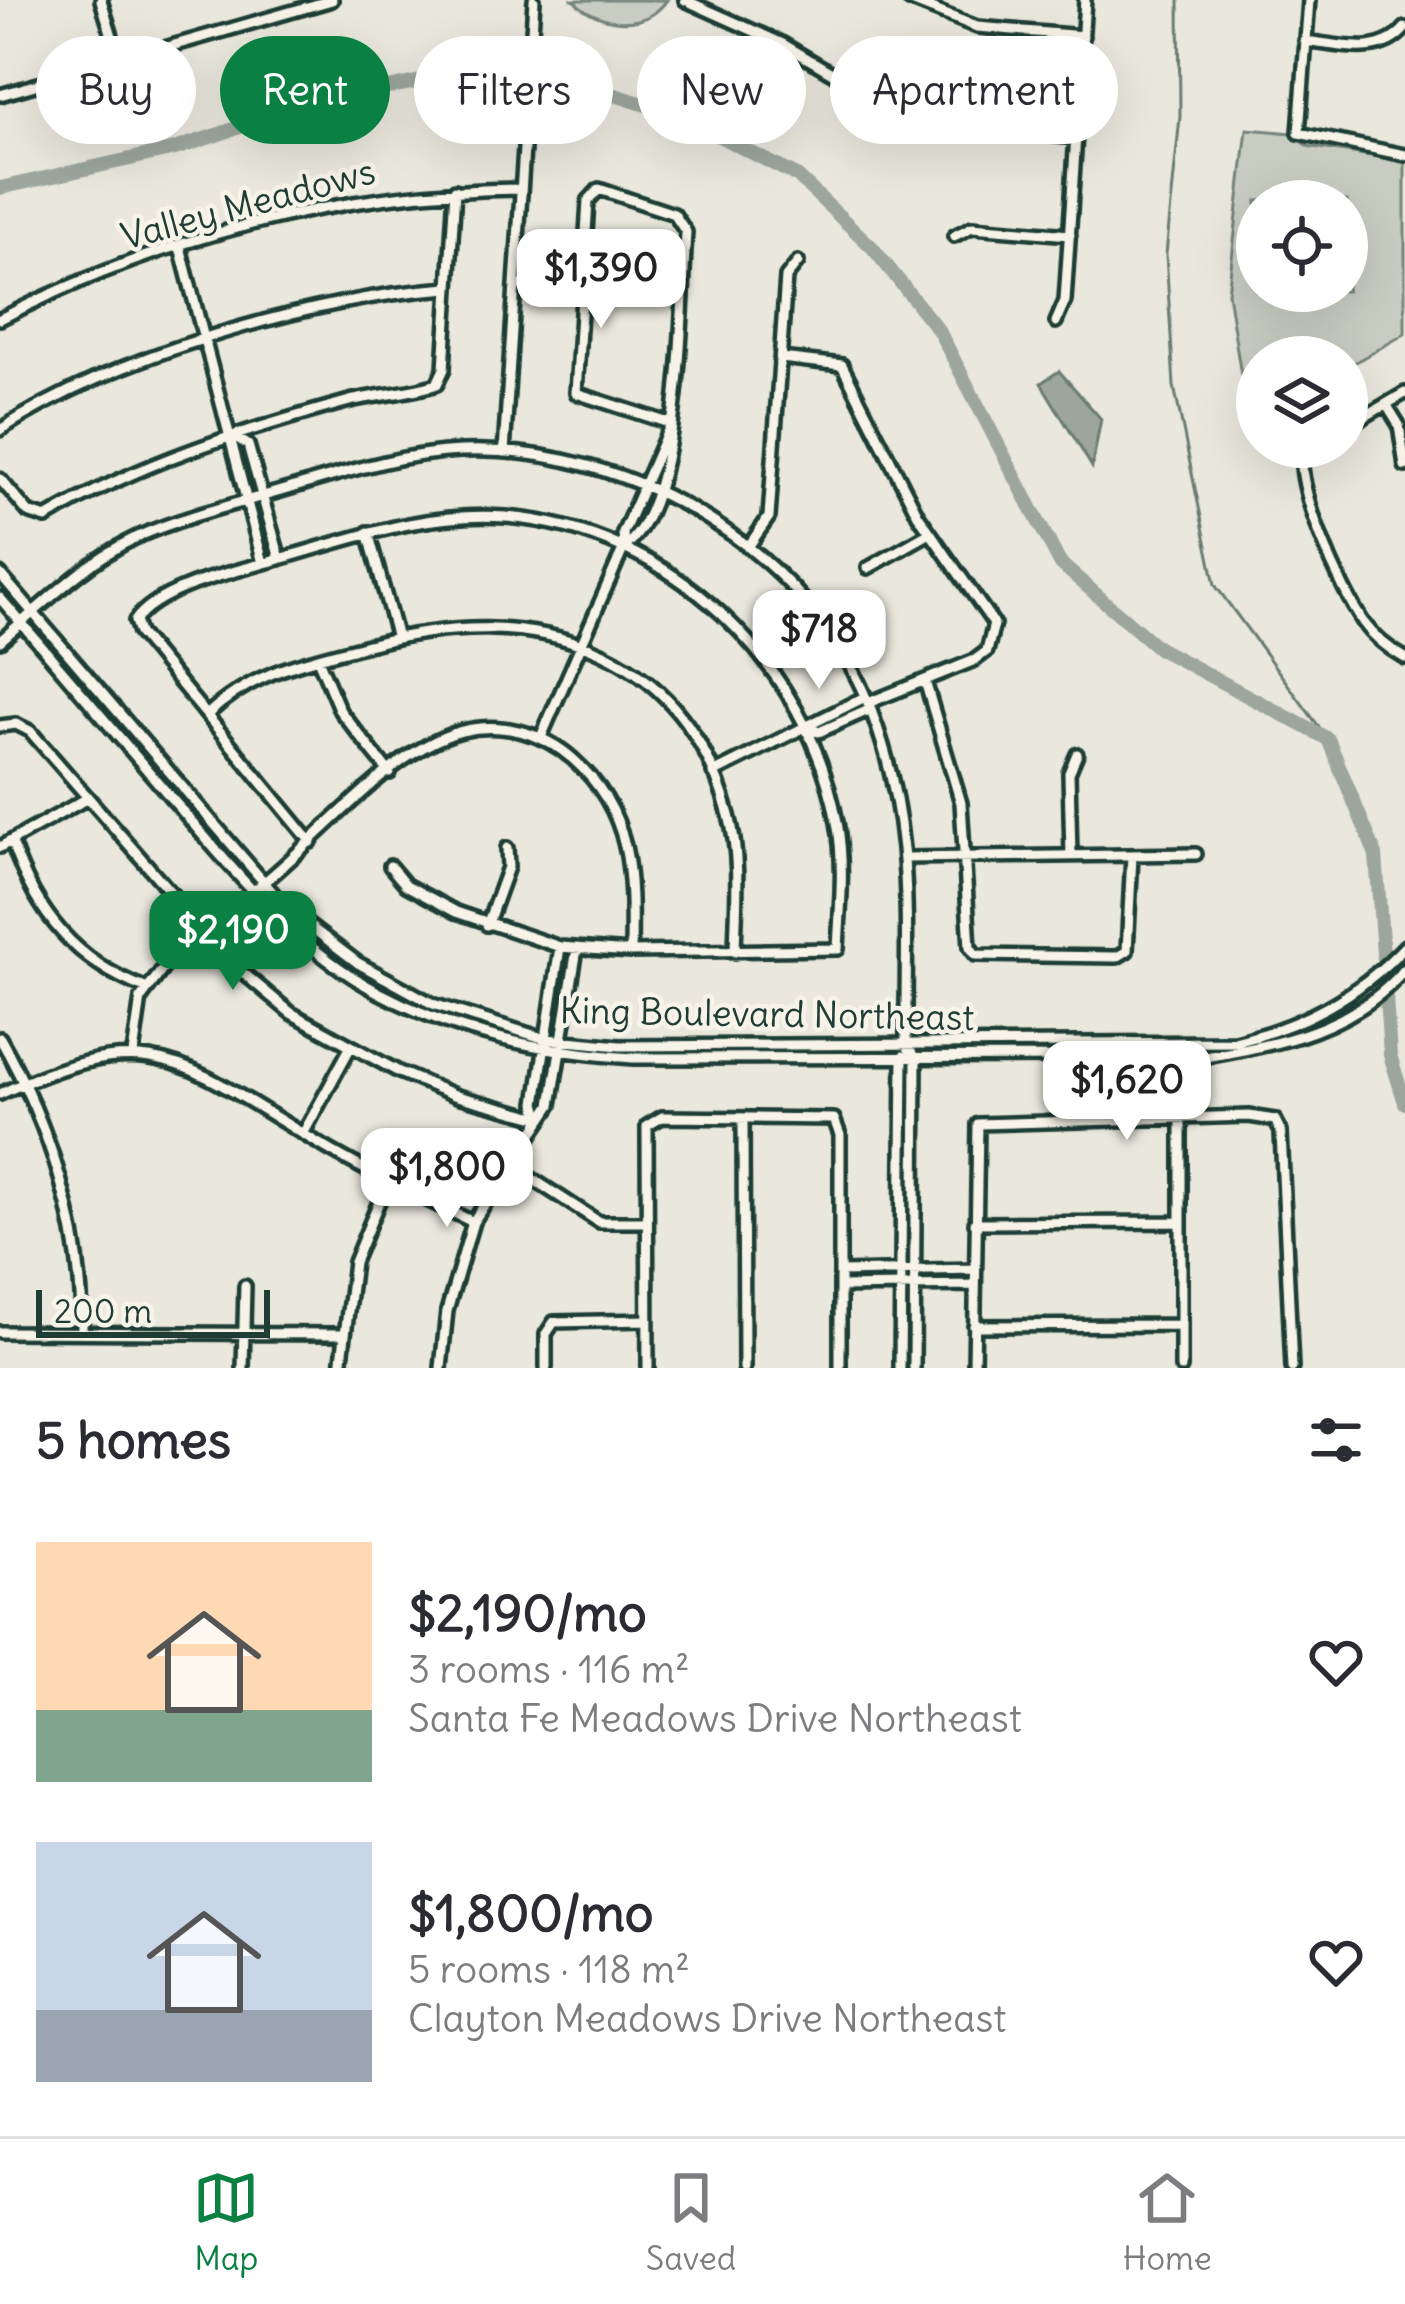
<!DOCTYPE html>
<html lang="en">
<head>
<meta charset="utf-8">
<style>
	body { margin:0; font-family:Delius,sans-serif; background:#f7f7f7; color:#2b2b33; height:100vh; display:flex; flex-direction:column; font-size:45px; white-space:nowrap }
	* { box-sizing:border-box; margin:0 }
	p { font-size:39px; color:#7c7c81 }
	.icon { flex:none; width:66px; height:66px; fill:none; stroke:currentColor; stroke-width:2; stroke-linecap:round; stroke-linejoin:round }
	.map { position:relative; height:1368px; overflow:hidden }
	.panel { display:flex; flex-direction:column; background:#fff; flex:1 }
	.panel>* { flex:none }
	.hud { position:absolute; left:36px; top:36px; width:1335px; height:108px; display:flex; gap:24px }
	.fabs { position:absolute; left:1236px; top:180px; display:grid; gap:24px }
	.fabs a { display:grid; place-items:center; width:132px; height:132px; border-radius:50%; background:#fff; box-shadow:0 12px 48px #0002; font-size:60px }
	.scale { position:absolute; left:36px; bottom:30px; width:234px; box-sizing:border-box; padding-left:12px; border:6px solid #1f3d34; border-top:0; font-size:33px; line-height:42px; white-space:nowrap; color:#1f3d34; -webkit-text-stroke:9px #f7f3e8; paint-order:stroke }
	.price { position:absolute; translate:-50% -102px; padding:0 27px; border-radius:24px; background:#fff; color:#222; font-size:39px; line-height:78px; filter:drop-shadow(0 3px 6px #0008) }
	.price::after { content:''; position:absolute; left:50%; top:72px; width:36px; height:27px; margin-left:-18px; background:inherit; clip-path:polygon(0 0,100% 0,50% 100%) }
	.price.current { background:#0b8043; color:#fff }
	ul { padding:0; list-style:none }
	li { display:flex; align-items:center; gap:36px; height:300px; padding:0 36px }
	li span { display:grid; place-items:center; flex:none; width:336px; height:240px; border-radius:0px; color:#555 }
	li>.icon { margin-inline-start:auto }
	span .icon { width:144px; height:144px; fill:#fffc; stroke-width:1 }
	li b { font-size:51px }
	h2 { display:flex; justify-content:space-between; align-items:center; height:144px; padding:0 36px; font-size:51px }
	.tag { padding:0 42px; border-radius:54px; background:#fff; box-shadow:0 12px 48px #0002; font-size:42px; line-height:108px }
	.tag.current { background:#0b8043; color:#fff }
	.tab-bar { display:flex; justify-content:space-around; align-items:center; height:168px; border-top:3px solid #e1e1e2; background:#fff; font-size:33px; color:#7c7c81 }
	.tab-bar a { display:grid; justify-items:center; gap:6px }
	.tab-bar .current { color:#0b8043 }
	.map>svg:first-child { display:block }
	.green { fill:#c8ccc1; stroke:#74847a; stroke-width:3; fill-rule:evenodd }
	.water { fill:#9ca69c; stroke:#6a7c72; stroke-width:3 }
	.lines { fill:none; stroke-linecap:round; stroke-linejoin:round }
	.stream { stroke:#6a7c72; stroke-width:3 }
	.river { stroke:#9ca69c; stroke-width:14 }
	.minor-casing { stroke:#1f3d34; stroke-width:18 }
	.minor { stroke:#f7f3e8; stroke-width:9 }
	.labels { text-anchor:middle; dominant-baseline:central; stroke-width:9; stroke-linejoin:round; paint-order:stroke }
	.street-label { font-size:36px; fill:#1f3d34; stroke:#f7f3e8 }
</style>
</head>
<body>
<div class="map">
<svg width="1405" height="1368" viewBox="0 0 1405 1368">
	<rect width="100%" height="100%" fill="#eae8dd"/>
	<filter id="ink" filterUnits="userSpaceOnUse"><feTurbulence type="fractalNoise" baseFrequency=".00833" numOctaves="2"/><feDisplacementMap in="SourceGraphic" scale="24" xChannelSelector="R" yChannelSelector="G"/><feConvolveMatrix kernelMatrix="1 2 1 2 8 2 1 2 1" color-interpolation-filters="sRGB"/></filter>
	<g filter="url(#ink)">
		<!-- green -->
		<path class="green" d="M573 0H667C644 32 599 26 573 0Z
			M1247 129 1293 133 1307 146 1405 161V334L1347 367V357H1257V398L1245 401 1228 293ZM1257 201H1347V291H1257Z"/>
		<!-- water -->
		<path class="water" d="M1059 371 1101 419 1092 467 1041 383Z"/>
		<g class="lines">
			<!-- stream -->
			<path class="stream" d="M428 0 436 3
				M1179 0 1180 117 1166 254 1174 386 1215 585 1328 739"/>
			<!-- river -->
			<path class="river" d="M0 188 175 149 296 108 420 81 555 76 678 115 797 176 872 247 939 331 1060 563 1158 648 1328 739 1376 855 1390 1055 1405 1103"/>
			<!-- minor casing -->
			<g class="minor-casing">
				<path id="minor" d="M101 0 120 62
					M685 0 783 44 881 102 933 122 1076 138
					M909 0 977 27 1083 36
					M1309 0 1299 133 1405 155
					M1305 41C1340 45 1380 58 1405 28
					M0 95 332 0
					M525 133 533 106 528 98
					M954 236 972 227 1070 235
					M180 247 263 563
					M516 285 581 290
					M0 319C160 237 342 190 521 189
					M1056 322 1065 301 1085 0
					M781 358 842 365 918 515 994 624 987 651 975 660 868 703
					M1386 404 1399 425 1405 466
					M1347 427 1405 393
					M0 430C113 356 314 297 449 288
					M234 436 248 445 280 559
					M1303 447C1293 484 1341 590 1363 622 1374 637 1389 649 1405 658
					M504 452 525 133 522 106 528 98 534 0
					M0 479 28 512 46 518C140 462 242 431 346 402 376 394 408 394 437 384L444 369 455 190
					M368 532 397 638
					M624 547C683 506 681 303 686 232L674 214 599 189 588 201 576 393 672 424
					M748 547 769 517 786 277 798 262
					M868 568 930 533
					M0 574 287 909 358 963 433 1004 546 1039 620 1046 1235 1042C1302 1026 1357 997 1405 946
					M0 598C58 665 115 733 173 800 234 871 294 947 378 992 458 1035 544 1052 633 1058L1205 1057C1279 1045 1355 1029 1405 969
					M0 641C43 605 86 561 137 537 178 519 224 507 267 495 331 477 394 454 461 451 631 444 812 551 872 713 916 830 905 924 906 1045L916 1058 914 1368
					M318 659 340 711 390 773
					M925 681 961 803 970 947 976 955 1117 957 1127 951 1132 856
					M207 715C254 670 311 660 372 644 529 603 681 640 729 815 741 859 736 906 735 952
					M0 726 16 724 30 731 235 966 291 1013 399 1072 457 1096 540 1118
					M808 728 819 732 871 709
					M541 737 624 547 623 533 669 428
					M713 773 865 697
					M311 842 139 633 135 621C158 586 243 570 283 558 357 537 427 511 506 517 670 530 807 661 837 822 845 864 840 906 838 949L631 952 560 947 456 912 406 885 390 866
					M12 843C36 913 76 962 145 988
					M0 847 88 798
					M1071 856 1069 773 1077 754
					M906 858 1196 854
					M487 925 508 867 507 848
					M0 1038C50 1126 83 1228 82 1330
					M133 1054 141 998 168 962C203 932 239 904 274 874 326 830 395 748 462 731 501 721 544 733 573 759 634 813 632 876 631 952
					M1096 1054V1120
					M0 1094C155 1021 185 1064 318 1143 368 1173 421 1197 473 1222
					M540 1118 536 1103 560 947
					M743 1118 744 1368
					M1079 1120 1080 1056
					M303 1134 350 1048
					M511 1165 599 1222H646
					M975 1223 1181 1222
					M841 1272 974 1269
					M840 1287 974 1285
					M974 1326 1181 1325
					M0 1332 341 1334
					M243 1368 245 1286
					M341 1368 354 1262 388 1180
					M441 1368 447 1311 473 1222 551 1105 577 949
					M546 1368V1334L554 1322 647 1320
					M648 1368 647 1126 662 1117 834 1119 840 1135V1368
					M900 1368 903 1056
					M974 1368 978 1124 1249 1116 1275 1120 1281 1132 1292 1368
					M1181 1368V1121"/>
			</g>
			<!-- minor -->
			<use href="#minor" class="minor"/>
		</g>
	</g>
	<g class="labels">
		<!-- street labels -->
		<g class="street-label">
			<text transform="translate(248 204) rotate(-15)">Valley Meadows</text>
			<text transform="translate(767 1014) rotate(1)">King Boulevard Northeast</text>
		</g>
	</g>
</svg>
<div class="fabs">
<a><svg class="icon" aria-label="locate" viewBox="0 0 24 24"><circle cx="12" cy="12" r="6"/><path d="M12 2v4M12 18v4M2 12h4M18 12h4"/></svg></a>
<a><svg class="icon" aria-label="layers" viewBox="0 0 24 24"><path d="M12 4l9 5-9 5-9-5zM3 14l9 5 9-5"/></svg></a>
</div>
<div class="scale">200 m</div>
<b class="price" style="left:601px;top:331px">$1,390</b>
<b class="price" style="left:819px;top:692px">$718</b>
<b class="price current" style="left:233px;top:993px">$2,190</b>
<b class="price" style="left:1127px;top:1143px">$1,620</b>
<b class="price" style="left:447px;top:1230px">$1,800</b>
<div class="hud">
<a class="tag">Buy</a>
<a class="tag current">Rent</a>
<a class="tag">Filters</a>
<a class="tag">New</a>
<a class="tag">Apartment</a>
</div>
</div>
<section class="panel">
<h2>5 homes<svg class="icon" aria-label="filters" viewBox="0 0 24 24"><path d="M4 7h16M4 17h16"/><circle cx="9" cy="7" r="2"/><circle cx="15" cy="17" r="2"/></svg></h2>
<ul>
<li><span style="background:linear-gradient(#ffd9b3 70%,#7fa58c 0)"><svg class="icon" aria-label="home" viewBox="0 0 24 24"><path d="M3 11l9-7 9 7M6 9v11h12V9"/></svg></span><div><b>$2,190/mo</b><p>3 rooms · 116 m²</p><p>Santa Fe Meadows Drive Northeast</p></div><svg class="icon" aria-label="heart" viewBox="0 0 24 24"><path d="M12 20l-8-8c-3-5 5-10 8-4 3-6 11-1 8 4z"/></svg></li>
<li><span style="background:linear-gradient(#c9d6e8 70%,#9aa5b1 0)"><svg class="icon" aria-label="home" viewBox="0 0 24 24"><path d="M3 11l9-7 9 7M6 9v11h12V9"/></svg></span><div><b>$1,800/mo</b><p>5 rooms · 118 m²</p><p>Clayton Meadows Drive Northeast</p></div><svg class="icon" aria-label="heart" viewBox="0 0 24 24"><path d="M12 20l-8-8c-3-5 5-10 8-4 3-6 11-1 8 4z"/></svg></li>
</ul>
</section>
<nav class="tab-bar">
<a class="current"><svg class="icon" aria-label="map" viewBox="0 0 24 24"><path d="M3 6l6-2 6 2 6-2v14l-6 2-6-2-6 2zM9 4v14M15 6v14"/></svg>Map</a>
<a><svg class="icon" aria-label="saved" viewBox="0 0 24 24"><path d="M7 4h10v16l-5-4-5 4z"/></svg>Saved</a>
<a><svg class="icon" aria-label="home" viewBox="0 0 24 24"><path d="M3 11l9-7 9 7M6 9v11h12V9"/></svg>Home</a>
</nav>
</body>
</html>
